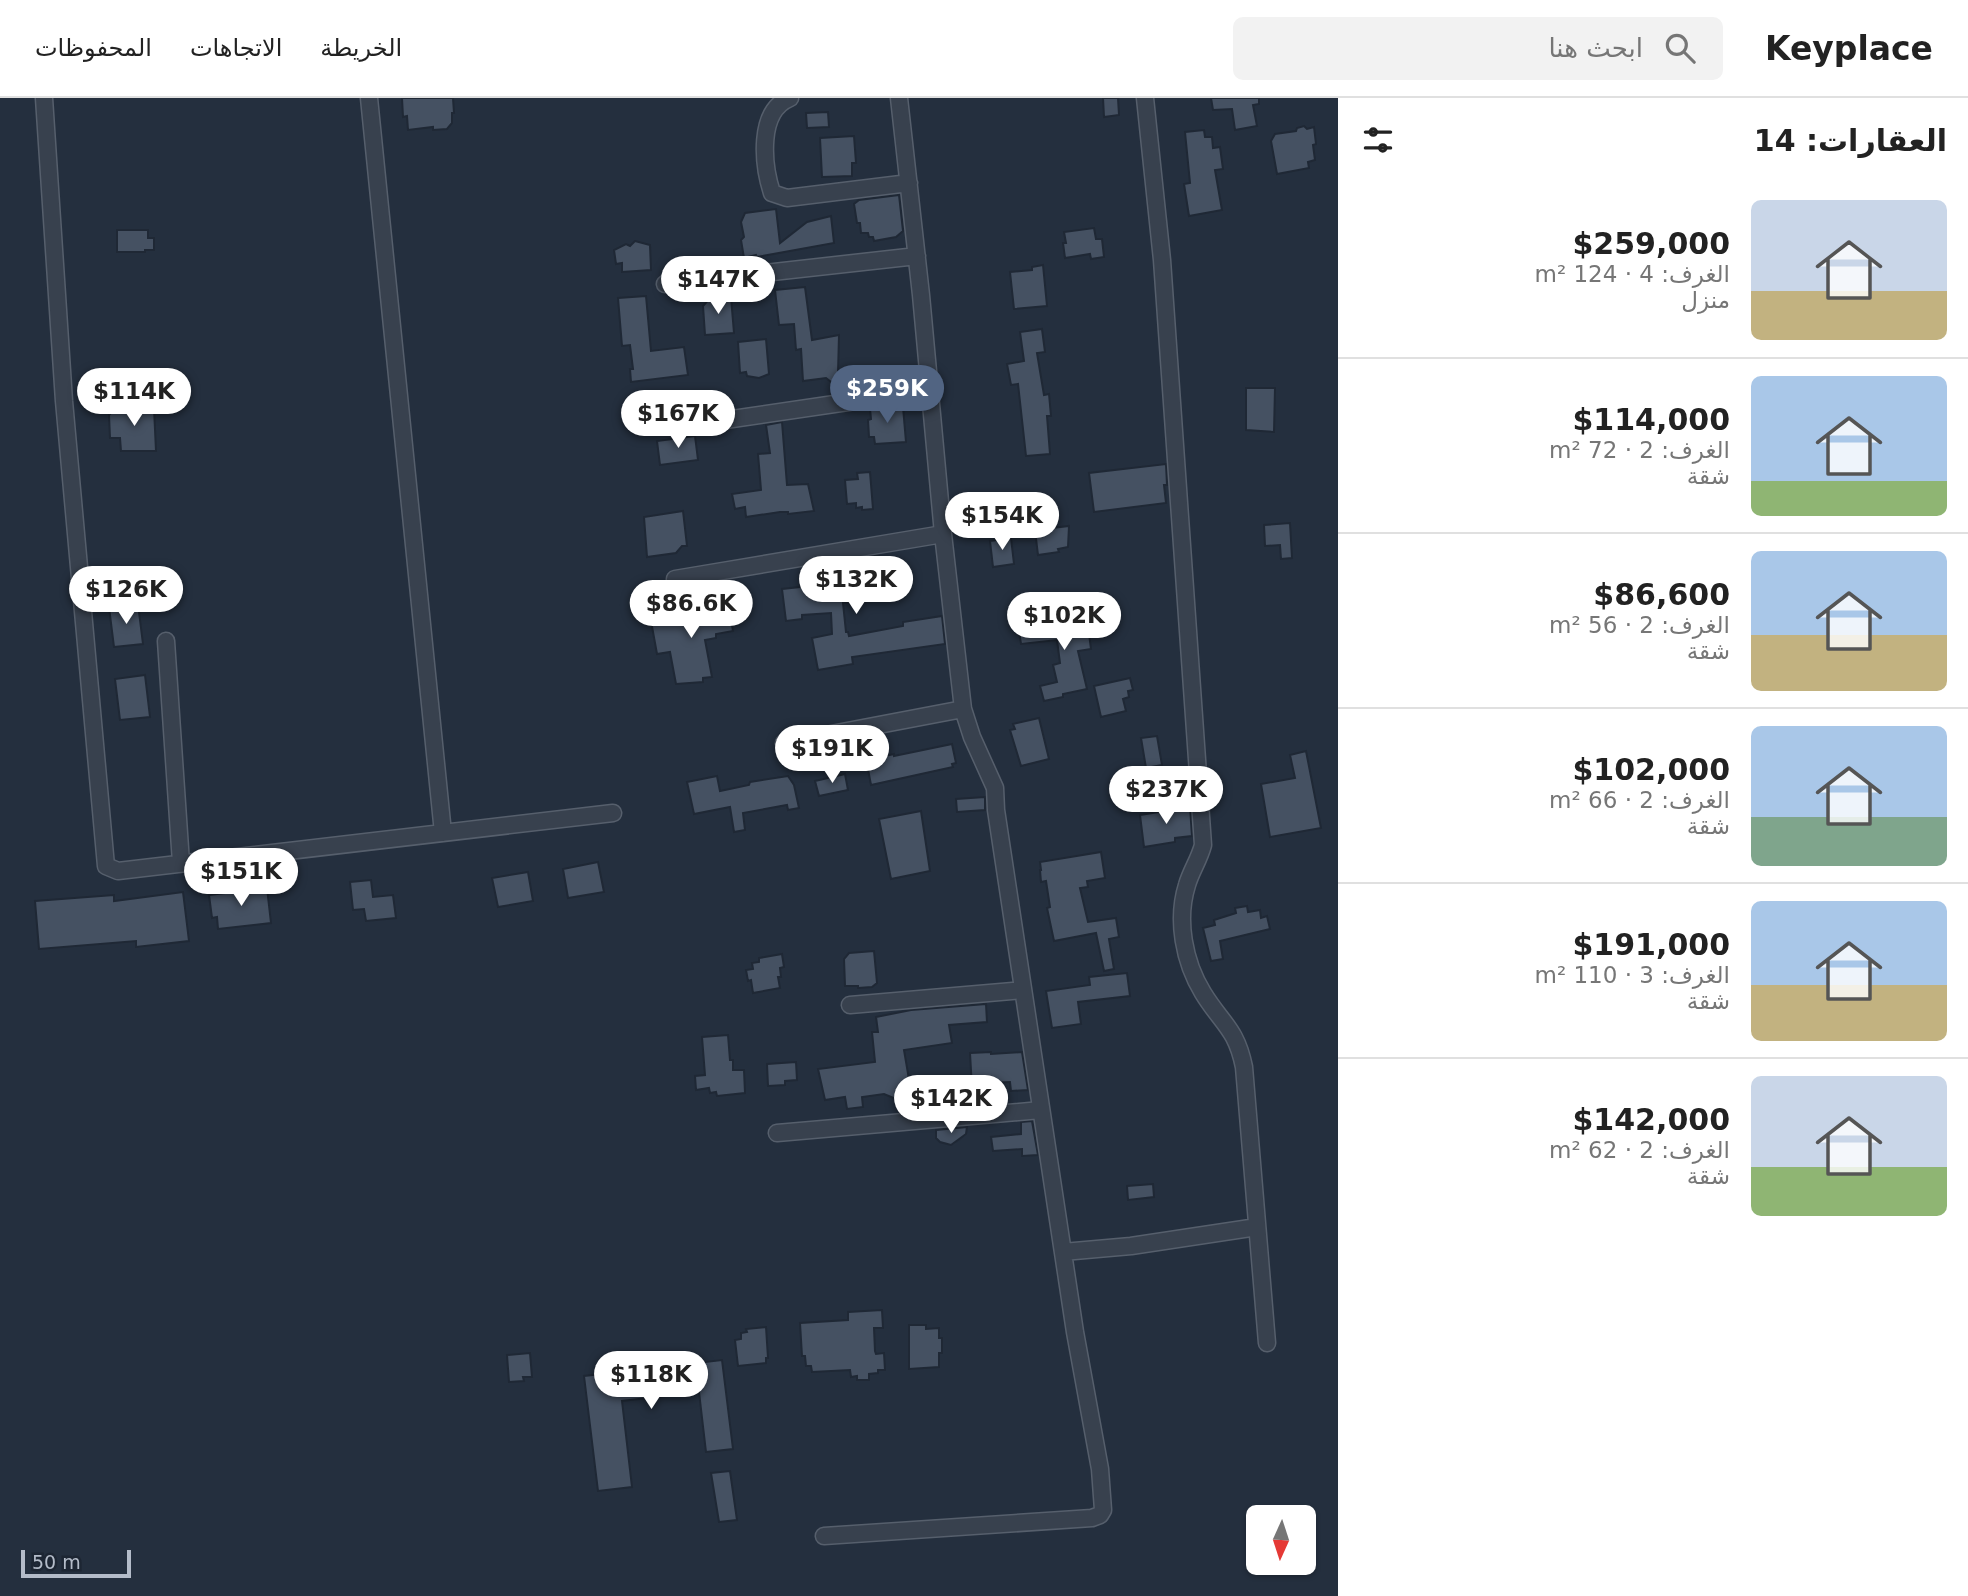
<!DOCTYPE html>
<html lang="ar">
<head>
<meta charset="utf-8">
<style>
	body { margin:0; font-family:"DejaVu Sans","Noto Naskh Arabic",sans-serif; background:#f2f2f2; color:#222; direction:rtl; height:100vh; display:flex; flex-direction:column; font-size:26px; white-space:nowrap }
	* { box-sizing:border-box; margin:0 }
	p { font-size:23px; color:#767676 }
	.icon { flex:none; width:38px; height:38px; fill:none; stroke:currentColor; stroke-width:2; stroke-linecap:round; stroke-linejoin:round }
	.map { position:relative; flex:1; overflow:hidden; direction:ltr }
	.sheet { display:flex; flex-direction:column; background:#fff; width:630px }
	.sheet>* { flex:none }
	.needle { width:46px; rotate:183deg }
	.buttons { position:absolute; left:1246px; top:1407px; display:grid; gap:14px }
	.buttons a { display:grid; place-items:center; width:70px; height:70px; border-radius:10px; background:#fff; box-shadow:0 2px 5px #0004; font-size:35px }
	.scale { position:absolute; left:21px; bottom:18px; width:110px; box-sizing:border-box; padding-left:7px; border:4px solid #b4bcc9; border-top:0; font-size:19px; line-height:24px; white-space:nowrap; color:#b4bcc9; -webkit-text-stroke:5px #1d2633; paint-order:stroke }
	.price { position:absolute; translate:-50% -60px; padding:0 16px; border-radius:24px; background:#fff; color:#222; font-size:23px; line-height:46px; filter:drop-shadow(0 2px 4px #0008) }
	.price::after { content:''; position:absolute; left:50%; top:42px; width:21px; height:16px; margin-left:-10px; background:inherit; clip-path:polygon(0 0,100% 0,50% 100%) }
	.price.selected { background:#516482; color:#fff }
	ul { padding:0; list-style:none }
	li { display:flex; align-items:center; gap:21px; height:175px; padding:0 21px }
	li+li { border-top:2px solid #e0e0e0 }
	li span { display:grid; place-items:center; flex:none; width:196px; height:140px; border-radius:10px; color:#555 }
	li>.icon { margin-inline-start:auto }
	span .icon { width:84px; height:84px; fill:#fffc; stroke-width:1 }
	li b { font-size:30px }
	h2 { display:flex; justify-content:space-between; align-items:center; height:84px; padding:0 21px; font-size:30px }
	header { display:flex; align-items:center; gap:42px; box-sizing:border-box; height:98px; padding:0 35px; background:#fff; border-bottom:2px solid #e0e0e0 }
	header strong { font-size:33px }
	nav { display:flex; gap:38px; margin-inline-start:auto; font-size:24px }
	.search { width:490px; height:63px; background:#f2f2f2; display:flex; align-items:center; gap:18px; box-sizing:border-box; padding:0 24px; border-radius:10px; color:#767676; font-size:26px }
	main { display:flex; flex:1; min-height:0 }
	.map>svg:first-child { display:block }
	.building { fill:#455162; stroke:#1f2835; stroke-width:2 }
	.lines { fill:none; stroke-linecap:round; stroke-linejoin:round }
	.minor-casing { stroke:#565f6c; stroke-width:19 }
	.minor { stroke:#38414e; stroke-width:16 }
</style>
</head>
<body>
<header>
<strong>Keyplace</strong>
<div class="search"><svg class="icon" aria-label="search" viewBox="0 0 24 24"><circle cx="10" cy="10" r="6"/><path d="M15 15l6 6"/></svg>ابحث هنا</div>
<nav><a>الخريطة</a><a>الاتجاهات</a><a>المحفوظات</a></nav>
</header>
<main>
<section class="sheet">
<h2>العقارات: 14<svg class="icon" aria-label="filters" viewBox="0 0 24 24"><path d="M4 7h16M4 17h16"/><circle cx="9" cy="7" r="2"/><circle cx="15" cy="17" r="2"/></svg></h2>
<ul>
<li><span style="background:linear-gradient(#c9d6e8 65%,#c2b280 0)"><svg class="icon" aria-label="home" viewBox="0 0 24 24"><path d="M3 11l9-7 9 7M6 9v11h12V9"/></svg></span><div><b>$259,000</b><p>الغرف: 4 · 124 m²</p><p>منزل</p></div></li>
<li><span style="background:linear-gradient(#a9c7e8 75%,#8fb573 0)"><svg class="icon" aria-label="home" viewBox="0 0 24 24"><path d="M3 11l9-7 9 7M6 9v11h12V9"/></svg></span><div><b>$114,000</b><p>الغرف: 2 · 72 m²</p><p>شقة</p></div></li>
<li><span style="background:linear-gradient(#a9c7e8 60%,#c2b280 0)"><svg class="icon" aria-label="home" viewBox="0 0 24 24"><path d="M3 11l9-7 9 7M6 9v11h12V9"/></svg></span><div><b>$86,600</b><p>الغرف: 2 · 56 m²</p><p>شقة</p></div></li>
<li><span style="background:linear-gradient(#a9c7e8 65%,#7fa58c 0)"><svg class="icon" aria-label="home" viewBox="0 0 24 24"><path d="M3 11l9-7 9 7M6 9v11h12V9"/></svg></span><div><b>$102,000</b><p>الغرف: 2 · 66 m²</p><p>شقة</p></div></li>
<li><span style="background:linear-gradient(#a9c7e8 60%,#c2b280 0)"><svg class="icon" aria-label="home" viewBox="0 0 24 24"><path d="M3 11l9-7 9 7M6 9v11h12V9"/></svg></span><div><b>$191,000</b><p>الغرف: 3 · 110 m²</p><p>شقة</p></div></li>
<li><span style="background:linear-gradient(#c9d6e8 65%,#8fb573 0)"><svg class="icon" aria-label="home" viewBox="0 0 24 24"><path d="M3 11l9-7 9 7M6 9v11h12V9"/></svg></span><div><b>$142,000</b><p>الغرف: 2 · 62 m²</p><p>شقة</p></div></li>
</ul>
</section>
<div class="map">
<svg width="1338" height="1498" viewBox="0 0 1338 1498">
	<rect width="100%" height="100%" fill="#242f3e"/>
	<!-- building -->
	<path class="building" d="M402 0H453L454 15H452V25L447 31 433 32V29L408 32 407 18 403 19Z
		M1103 0H1118L1119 17 1104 19Z
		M1211 0H1259V6L1253 7 1257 28 1235 32 1232 11 1213 12Z
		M828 14 829 29 807 30 806 15Z
		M1304 28 1307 31 1314 29 1316 46 1313 47 1315 62 1308 64 1309 70 1277 76 1271 43 1275 36 1296 33 1297 30Z
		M1204 32 1205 39H1212L1213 50 1220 49 1223 71 1215 72 1222 112 1189 118 1184 86 1190 85 1185 34Z
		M854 38 856 65H852V78L822 79 820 40Z
		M899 97 903 133 896 139 874 143 873 139H869L868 135H861L860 125H857L854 106 859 102Z
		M776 111 780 145 807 124 831 118 834 145 757 159 756 157 744 160 741 142 744 139 741 124 745 115Z
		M1094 130 1096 141H1102L1104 159 1091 161 1090 156 1065 160 1063 145H1066L1064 134Z
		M117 132H148V140H154V152H145V154H117Z
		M635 143 650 147 651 172 622 174V165L616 166 614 152 626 146 630 148Z
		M1043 167 1047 208 1014 211 1010 174 1032 172V169Z
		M805 189 812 242 839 237 838 276 848 293 844 294 826 280 803 283 801 251 796 252 794 226 779 227 775 192Z
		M646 198 651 253 684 249 688 277 631 284 630 271H633L630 247 622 248 618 200Z
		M731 199 734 235 705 237 703 208 710 200Z
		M1042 231 1045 254 1037 255 1044 297 1049 296 1051 318H1047L1050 356 1026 358 1018 286 1011 287 1007 266 1024 263 1020 234Z
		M766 241 769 276 759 280 747 278 746 274 740 275 738 244Z
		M1246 290H1275L1274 334 1246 332Z
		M897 307V310L903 309 906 344 875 346 874 339H869L868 322 871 321 870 311Z
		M117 309 154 310 156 353H121L120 340H110L109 317Z
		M782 324 787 387 808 386 814 413 788 416V414H780L746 419 745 409 735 411 732 396 761 392 758 356 770 355 766 327Z
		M695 338 698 362 660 367 657 343Z
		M1166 366 1167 387H1164L1166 405 1094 414 1089 375Z
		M870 374 873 411 862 412V409L856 410V405L847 406 845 382 858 381 857 375Z
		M683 413 687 448H682L676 455 647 459 644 419Z
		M1290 425 1292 460 1281 461 1280 447 1265 448 1264 427Z
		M1069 428 1068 449 1058 451 1059 454 1038 457 1035 432Z
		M1011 440 1014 466 993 469 990 443Z
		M879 457 885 501 843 505 846 534H848L849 538 903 528V524L942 518 945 546 852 559 853 566 818 572 812 540 832 536 831 515 802 517V521L786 523 782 491 818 487 817 481H821V478L852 475 851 462Z
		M728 504 733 533 716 536V540L705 542 712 579 703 580V584L676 586 670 554 657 556 651 523 690 515 689 509Z
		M138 506 143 546 114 549 109 509Z
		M1086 512 1091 551 1078 553 1087 591 1063 596V599L1044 603 1040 588 1057 584 1053 567 1060 565 1057 542 1021 546 1019 533 1055 529 1053 517Z
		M145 577 150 619 120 622 115 581Z
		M1130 580 1133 592 1128 593 1129 599 1123 601 1126 613 1101 619 1094 588Z
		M1039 620 1049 661 1021 668 1010 632 1015 631 1013 626Z
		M1157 638 1162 667 1146 670 1141 640Z
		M952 646 956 665 952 666 953 669 871 687 867 666 877 664 876 660 894 656V658Z
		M1306 653 1321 730 1270 739 1261 686 1295 680 1290 657Z
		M845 676 848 692 819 698 815 683Z
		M717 678 720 693 749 687 750 684 788 678 794 687 799 710 788 712 787 707 743 715 745 732 734 734 730 709 694 716 687 684Z
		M985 699V712L957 714 956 701Z
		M1190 709 1192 738 1175 740V744L1144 749 1140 717Z
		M921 713 930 773 891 781 879 721Z
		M1101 754 1105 780 1087 783 1088 789 1080 790 1088 824 1116 820 1119 839 1109 841 1114 871 1104 873 1096 835 1054 843 1047 810 1050 809 1046 783 1041 784 1040 772H1041L1040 764Z
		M598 764 604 794 568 800 563 771Z
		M528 774 533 803 498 809 492 780Z
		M371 782 373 799 393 797 396 820 366 823 364 811 353 812 350 784Z
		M267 790 271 825 218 831 217 819 212 820 209 797Z
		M183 794 189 843 136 849V843L39 851 35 803 114 797V803Z
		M1247 808 1248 814 1260 812 1261 820 1267 818 1270 831 1220 843 1223 861 1211 863 1203 830 1215 827 1214 822 1236 815 1235 810Z
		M874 853 877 885 872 889 858 890V888H845L844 861 849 855Z
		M782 856 784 869 780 870 781 879H778L780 890 753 895 751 882 748 883 746 872 753 871 752 865 759 864V860Z
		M1127 875 1130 898 1078 904 1081 926 1052 930 1046 893 1090 887 1089 879Z
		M986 906 987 924 949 927 952 945 904 952 911 993 904 994 896 1001 884 996 862 999 863 1009 847 1011 845 999 825 1002 818 971 875 964 872 934H878L876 919 911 912Z
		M728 937 730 962H733V972H744L745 995 717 998 716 994 710 995 709 990 696 992 695 978 705 977 702 939Z
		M991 954V956L1022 954 1028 992 1011 993 1010 984 988 985V989L972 990 970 955Z
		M796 964 797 982 785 983V987L768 988 767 966Z
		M1032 1023 1038 1057 1022 1058V1051L993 1053 991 1039 1021 1036V1024Z
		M967 1029 966 1036 951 1047 940 1044 936 1040V1032Z
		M1153 1086 1154 1099 1128 1102 1127 1088Z
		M882 1212 883 1230H874L875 1253 876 1256 884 1255 885 1272H878V1275L869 1276V1282H857V1278L851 1279 850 1272 812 1274 811 1268H806L805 1258H802L800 1225 848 1222V1214Z
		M909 1227H926V1231L939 1230V1240H942V1255H939V1269L909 1271Z
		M766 1229 768 1260H766V1265L738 1268 735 1242 741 1241V1235L747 1234 746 1231Z
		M530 1255 532 1279H523L524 1283 509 1284 507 1257Z
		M722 1262 733 1351 706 1354 699 1294 622 1303 632 1389 598 1393 584 1278Z
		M730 1373 737 1422 719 1424 711 1375Z"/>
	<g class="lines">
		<!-- minor casing -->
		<g class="minor-casing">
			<path id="minor" d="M44 0 64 303 106 768 118 773 613 715
				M369 0 443 735
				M790 0C757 13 763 67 772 95L787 100 909 85
				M1145 0 1162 162 1203 747C1199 762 1191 773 1187 787 1176 822 1184 864 1203 895 1222 926 1236 930 1244 969L1267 1245
				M665 186 917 158
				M698 326 930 292
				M675 481 943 436
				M166 543 181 765
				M784 645 963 611
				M850 907 1023 892
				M777 1035 1041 1012
				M1063 1154 1131 1148 1257 1129
				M824 1438 1092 1420 1100 1417 1103 1412 1100 1371 1075 1234 996 712 995 690 972 639 963 611 943 436 921 197 899 0"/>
		</g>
		<!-- minor -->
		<use href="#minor" class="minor"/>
	</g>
</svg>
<div class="buttons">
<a><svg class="needle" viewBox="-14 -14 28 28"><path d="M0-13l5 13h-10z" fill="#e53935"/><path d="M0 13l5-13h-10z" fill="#767676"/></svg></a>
</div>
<div class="scale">50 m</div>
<b class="price" style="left:718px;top:218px">$147K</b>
<b class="price selected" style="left:887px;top:327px">$259K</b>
<b class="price" style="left:134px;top:330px">$114K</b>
<b class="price" style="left:678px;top:352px">$167K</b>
<b class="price" style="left:1002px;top:454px">$154K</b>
<b class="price" style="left:856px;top:518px">$132K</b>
<b class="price" style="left:126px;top:528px">$126K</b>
<b class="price" style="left:691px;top:542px">$86.6K</b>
<b class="price" style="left:1064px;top:554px">$102K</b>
<b class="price" style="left:832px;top:687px">$191K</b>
<b class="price" style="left:1166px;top:728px">$237K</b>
<b class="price" style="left:241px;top:810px">$151K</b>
<b class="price" style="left:951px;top:1037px">$142K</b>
<b class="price" style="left:651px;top:1313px">$118K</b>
</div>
</main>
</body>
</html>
